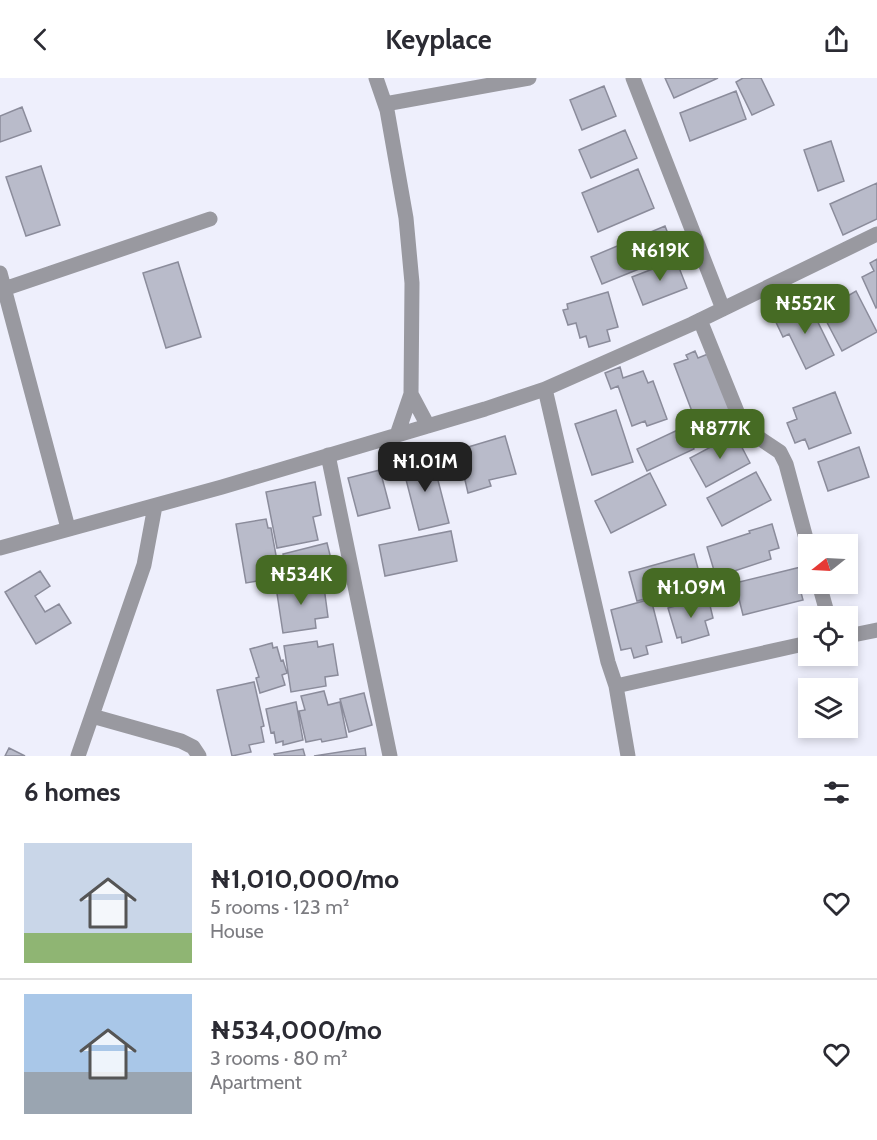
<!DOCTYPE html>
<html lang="en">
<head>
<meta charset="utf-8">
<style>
	body { margin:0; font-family:Cabin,sans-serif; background:#f2f2f3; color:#2b2b33; height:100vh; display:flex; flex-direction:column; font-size:22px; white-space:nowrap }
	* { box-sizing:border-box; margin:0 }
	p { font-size:20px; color:#7c7c81 }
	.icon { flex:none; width:33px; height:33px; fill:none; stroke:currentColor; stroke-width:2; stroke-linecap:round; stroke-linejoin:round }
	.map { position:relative; height:678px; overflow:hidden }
	.drawer { display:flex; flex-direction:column; background:#fff; flex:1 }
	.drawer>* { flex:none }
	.needle { width:39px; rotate:252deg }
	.fabs { position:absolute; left:798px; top:456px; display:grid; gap:12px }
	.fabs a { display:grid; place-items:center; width:60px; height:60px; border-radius:0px; background:#fff; box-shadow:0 3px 9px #0003; font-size:30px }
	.price { position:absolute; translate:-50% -51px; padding:0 14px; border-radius:12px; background:#466b24; color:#fff; font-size:20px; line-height:39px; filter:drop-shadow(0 2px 3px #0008) }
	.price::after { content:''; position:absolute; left:50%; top:36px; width:18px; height:14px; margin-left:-9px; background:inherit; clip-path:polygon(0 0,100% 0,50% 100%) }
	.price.on { background:#222; color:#fff }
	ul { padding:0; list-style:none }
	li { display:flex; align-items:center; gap:18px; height:150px; padding:0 24px }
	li+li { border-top:2px solid #e1e1e2 }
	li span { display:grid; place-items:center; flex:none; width:168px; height:120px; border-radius:0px; color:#555 }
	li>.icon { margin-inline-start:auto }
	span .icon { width:72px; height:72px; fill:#fffc; stroke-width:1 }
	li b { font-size:26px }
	h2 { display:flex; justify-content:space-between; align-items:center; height:72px; padding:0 24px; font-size:26px }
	header { display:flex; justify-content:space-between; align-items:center; height:78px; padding:0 24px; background:#fff; font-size:27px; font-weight:700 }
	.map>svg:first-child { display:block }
	.building { fill:#b9bbca; stroke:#8b8c9b; stroke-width:1.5 }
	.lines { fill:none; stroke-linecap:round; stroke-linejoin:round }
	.minor { stroke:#9999a0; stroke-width:15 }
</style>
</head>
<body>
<header><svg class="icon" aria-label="back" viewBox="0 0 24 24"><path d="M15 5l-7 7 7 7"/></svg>Keyplace<svg class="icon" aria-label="share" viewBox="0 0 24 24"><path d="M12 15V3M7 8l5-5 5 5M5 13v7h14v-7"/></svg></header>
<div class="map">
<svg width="877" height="678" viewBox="0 0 877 678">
	<rect width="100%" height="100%" fill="#eeeffc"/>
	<!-- building -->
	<path class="building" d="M665 0H718L674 20Z
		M743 0H761L774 27 752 37 736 4Z
		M604 8 616 38 582 52 570 22Z
		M736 13 746 41 690 63 680 35Z
		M22 29 31 53 0 64V38Z
		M625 52 637 80 591 100 579 72Z
		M831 63 844 103 818 113 804 72Z
		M41 88 60 147 26 158 6 99Z
		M638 91 654 130 598 154 582 115Z
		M877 105V141L843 157 830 126Z
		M665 148 676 176 602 206 591 179Z
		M877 181V229L876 230 862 199 874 193 870 185Z
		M676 182 687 210 643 227 632 199Z
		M178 184 201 259 166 270 143 195Z
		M856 213 877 254 842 273 821 233 827 229 823 221 837 214 841 222Z
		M608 214 618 249 607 252 610 263 589 269 586 258 580 260 576 245 568 247 563 232 568 231 567 226Z
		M808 224 834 277 806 291 789 256 783 259 774 240Z
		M695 273 698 280 708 276 736 341 704 353 697 335 693 336 674 286 688 281 686 277Z
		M620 289 623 300 643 293 648 305 653 303 667 341 647 348 645 343 632 348 618 308 611 311 605 295Z
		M835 314 851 355 809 371 805 361 795 365 787 345 797 341 793 330Z
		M616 332 633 384 592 397 575 346Z
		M684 349 694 371 647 393 637 371Z
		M735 356 750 385 706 409 690 380Z
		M505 358 516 396 489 402 491 408 468 415 458 372Z
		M859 369 869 399 828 413 818 384Z
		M432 379 449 445 419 452 402 386Z
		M380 392 390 430 358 438 348 400Z
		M756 394 771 422 722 448 707 420Z
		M650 395 666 427 611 455 595 423Z
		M315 404 321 437 313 439 318 462 277 470 266 414Z
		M266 441 268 450H271L280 499 285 498 287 507 275 509 274 500 246 505 236 446Z
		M772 446 779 470 769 473 771 481 716 499 707 469 750 455 749 453Z
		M451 453 457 483 385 498 379 467Z
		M327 465 334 493 290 504 283 476Z
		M694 476 702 505 637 523 629 494Z
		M801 489 802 492 808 490V505L799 507 803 522 743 537 735 505Z
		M40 493 50 508 35 518 45 534 59 526 71 545 36 566 5 514Z
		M314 504 315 510 324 509 328 539 315 541 316 550 283 555 276 509Z
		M708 519 713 540 705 543 709 557 682 565 681 559 677 560 668 530Z
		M651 521 662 564 646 568 648 576 634 580 631 570 621 572 611 532Z
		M317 563 318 569 333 566 338 597 325 599 326 608 291 614 284 568Z
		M272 565 273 570 277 569 281 583 283 582 287 595 282 597 285 607 260 615 256 600 259 599 250 571Z
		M254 604 264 648 261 649 264 664 249 667 251 674 232 678 217 612Z
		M324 613 328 627 340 624 347 659 322 664 321 661 306 664 299 633 305 632 301 618Z
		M364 615 372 647 349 654 340 621Z
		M296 624 303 662 283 667V663L276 665 274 654 271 655 266 631Z
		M9 670 25 678H5Z
		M365 670 366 678H314Z
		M303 671 305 678H275L274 676Z"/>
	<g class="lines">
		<!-- minor -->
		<path class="minor" d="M376 0 387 32 406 140 412 205 411 316 397 357
			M633 0 723 231
			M385 26 529 0
			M0 195 68 450
			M4 211 210 141
			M700 242 740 341 753 356 780 374 786 386 808 468
			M545 311 608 584 616 608 628 678
			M411 316 428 348
			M328 377 390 678
			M0 470 222 409 485 331 545 311 692 246 877 156
			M819 506 828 538
			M848 558 877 552
			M616 608 808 565
			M92 638 181 663 193 669 199 678
			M78 678 144 487 155 428"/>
	</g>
</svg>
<div class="fabs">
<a><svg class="needle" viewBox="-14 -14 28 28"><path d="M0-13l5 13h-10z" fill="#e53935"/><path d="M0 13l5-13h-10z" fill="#7c7c81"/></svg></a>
<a><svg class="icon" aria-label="locate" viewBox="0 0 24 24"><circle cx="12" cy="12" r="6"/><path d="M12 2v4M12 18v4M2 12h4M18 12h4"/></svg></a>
<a><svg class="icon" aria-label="layers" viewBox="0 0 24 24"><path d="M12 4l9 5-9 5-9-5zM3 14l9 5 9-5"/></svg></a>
</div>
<b class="price" style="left:660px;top:204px">₦619K</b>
<b class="price" style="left:805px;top:257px">₦552K</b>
<b class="price" style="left:720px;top:382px">₦877K</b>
<b class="price on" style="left:425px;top:415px">₦1.01M</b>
<b class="price" style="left:301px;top:528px">₦534K</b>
<b class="price" style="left:691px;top:541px">₦1.09M</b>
</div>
<section class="drawer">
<h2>6 homes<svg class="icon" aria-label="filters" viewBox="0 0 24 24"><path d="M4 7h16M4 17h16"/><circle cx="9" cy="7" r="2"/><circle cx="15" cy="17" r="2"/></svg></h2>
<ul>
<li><span style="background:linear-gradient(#c9d6e8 75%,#8fb573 0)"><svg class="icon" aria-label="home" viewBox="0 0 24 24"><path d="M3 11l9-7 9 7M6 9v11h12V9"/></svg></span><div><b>₦1,010,000/mo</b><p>5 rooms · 123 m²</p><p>House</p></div><svg class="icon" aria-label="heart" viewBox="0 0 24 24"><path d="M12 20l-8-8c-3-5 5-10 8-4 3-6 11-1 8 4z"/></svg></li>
<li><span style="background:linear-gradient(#a9c7e8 65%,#9aa5b1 0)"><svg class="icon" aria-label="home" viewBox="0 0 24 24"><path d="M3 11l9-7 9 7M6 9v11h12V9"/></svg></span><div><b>₦534,000/mo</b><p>3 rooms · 80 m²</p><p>Apartment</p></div><svg class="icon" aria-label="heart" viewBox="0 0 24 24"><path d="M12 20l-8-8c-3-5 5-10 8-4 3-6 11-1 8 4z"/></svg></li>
</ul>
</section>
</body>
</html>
